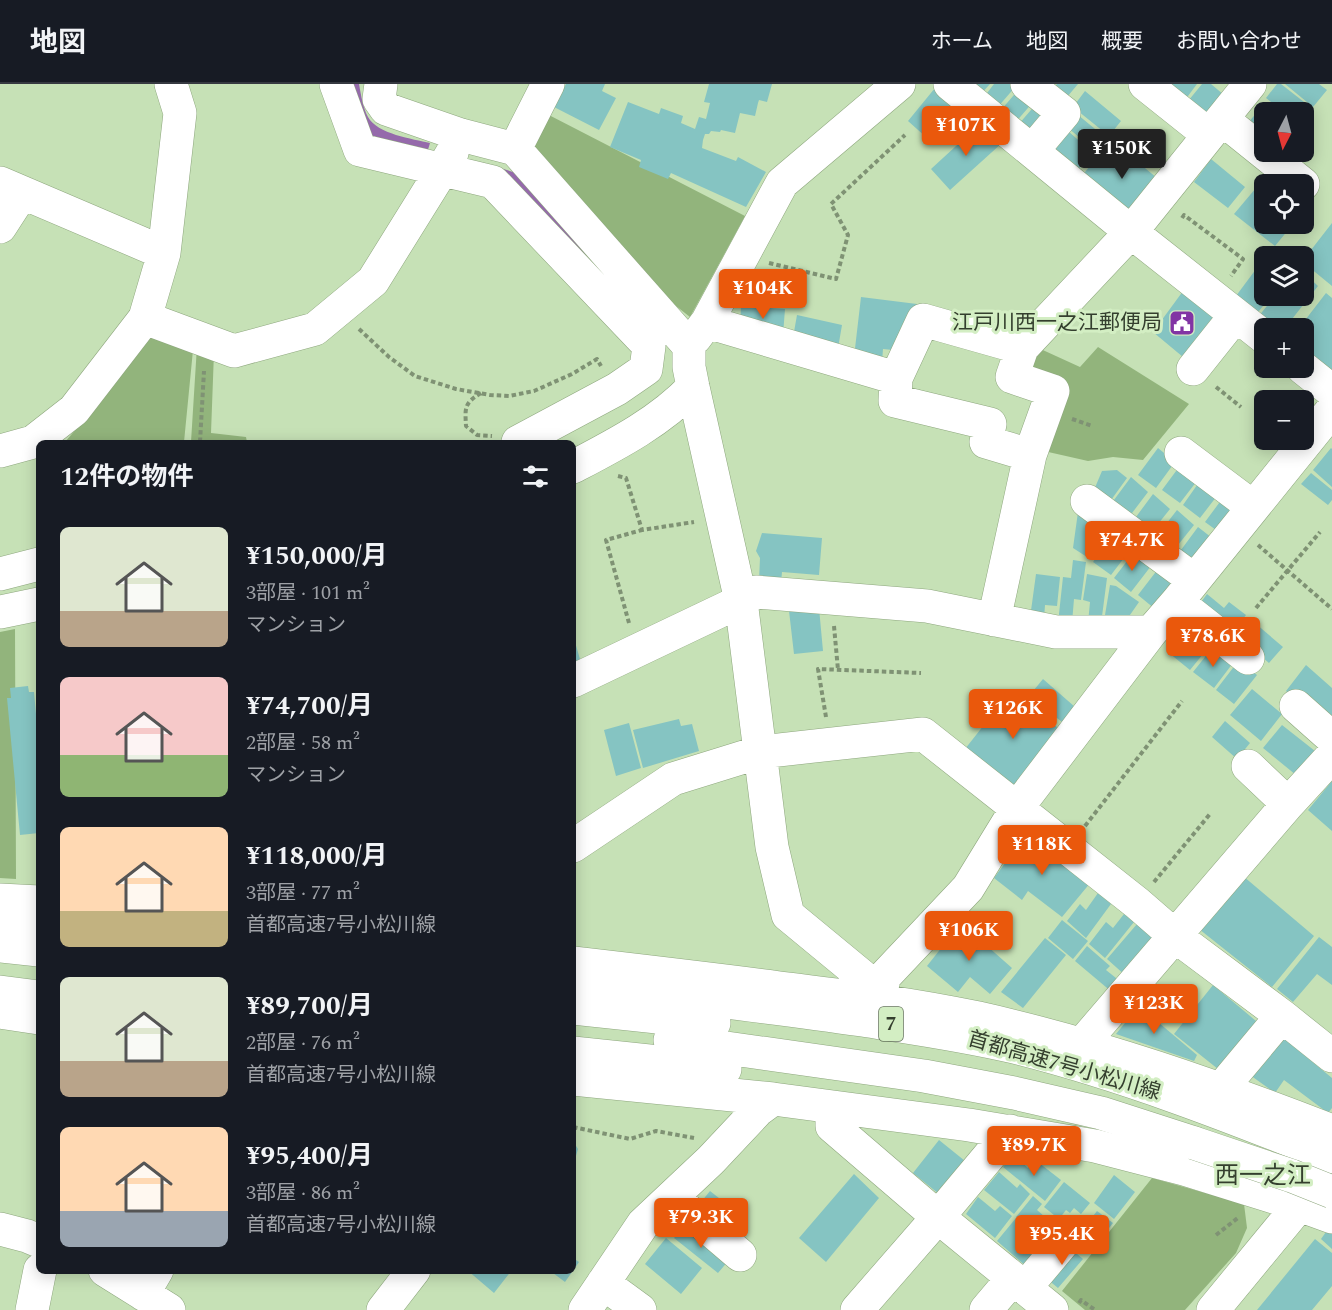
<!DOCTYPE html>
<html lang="ja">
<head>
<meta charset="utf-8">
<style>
	body { margin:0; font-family:Spectral,"Noto Sans JP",serif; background:#20242c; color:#f1f3f6; height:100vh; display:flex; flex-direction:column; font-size:22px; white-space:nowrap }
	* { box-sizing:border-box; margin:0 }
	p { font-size:20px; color:#9ea1a6 }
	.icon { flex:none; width:33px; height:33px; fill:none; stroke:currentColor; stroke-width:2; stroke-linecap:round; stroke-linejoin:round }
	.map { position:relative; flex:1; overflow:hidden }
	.details { position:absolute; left:36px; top:356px; width:540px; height:834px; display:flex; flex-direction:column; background:#171b24; border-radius:9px; box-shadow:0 3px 15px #0003 }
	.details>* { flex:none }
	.needle { width:39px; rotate:186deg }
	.controls { position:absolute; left:1254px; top:18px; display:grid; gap:12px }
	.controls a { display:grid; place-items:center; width:60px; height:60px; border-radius:9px; background:#171b24; box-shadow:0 3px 15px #0003; font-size:30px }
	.price { position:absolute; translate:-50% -51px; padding:0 14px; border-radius:6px; background:#ea580c; color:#fff; font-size:20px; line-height:39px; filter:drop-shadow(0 2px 3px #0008) }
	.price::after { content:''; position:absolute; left:50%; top:36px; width:18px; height:14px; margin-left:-9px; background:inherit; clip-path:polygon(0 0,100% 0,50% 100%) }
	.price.on { background:#222; color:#fff }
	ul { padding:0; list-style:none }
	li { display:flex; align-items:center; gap:18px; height:150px; padding:0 24px }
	li span { display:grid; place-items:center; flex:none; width:168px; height:120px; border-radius:9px; color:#555 }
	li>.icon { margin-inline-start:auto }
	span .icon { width:72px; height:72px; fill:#fffc; stroke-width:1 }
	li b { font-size:26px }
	h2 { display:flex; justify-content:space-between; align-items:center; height:72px; padding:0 24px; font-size:26px }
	header { display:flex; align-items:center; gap:36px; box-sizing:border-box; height:84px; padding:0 30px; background:#171b24; border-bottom:2px solid #363941 }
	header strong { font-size:28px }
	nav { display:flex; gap:33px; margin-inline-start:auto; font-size:21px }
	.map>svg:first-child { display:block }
	.green { fill:#92b47c }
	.water { fill:#956aab }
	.building { fill:#85c4c2 }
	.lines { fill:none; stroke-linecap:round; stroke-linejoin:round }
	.minor-casing { stroke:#8ea77e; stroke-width:34 }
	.highway-casing { stroke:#8ea77e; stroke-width:34 }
	.path { stroke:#7f9274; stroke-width:4; stroke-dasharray:4.5 3; stroke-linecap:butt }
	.minor { stroke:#fff; stroke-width:33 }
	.highway { stroke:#fff; stroke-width:33 }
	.highway-bridge-casing { stroke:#8ea77e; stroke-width:34; stroke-linecap:butt }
	.highway-bridge { stroke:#fff; stroke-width:33 }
	.labels { text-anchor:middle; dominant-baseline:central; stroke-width:6; stroke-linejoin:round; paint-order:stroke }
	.shield { fill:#d3eec3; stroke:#64745b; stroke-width:1.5 }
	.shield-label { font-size:20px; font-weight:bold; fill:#343f2e }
	.poi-label { font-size:21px; fill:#343f2e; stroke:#d3eec3; text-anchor:end }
	.street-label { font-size:21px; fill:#343f2e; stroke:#d3eec3 }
	.quarter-label { font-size:24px; fill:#343f2e; stroke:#d3eec3 }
</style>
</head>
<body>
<header>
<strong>地図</strong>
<nav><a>ホーム</a><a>地図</a><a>概要</a><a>お問い合わせ</a></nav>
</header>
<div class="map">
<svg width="1332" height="1226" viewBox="0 0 1332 1226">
	<rect width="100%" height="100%" fill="#c6e1b6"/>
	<!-- green -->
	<path class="green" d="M545 29 745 132 690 233 671 218 534 72 532 55Z
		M145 245 193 266 184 358H65L83 337Z
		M197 262 214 268 211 349 246 353 247 358H191Z
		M1034 262 1080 283 1098 263 1189 320 1143 376 1113 373 1088 377 1035 365 1057 305 1018 291Z
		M15 545 16 795 0 794V548Z
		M1152 1094 1244 1120 1247 1144 1236 1169 1185 1226H1085L1062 1207Z"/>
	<!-- water -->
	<path class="water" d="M349 0H359C361 11 363 24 368 33 377 50 413 55 430 59L427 69 377 55 359 41Z
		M481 78 516 89 618 203 613 208 481 80Z"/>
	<!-- building -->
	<path class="building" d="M566 0H605L602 7 616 14 599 46 554 23Z
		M709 0H772L767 18 759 16 758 19 755 32 740 29 735 49 721 46 720 48 711 47 709 50H705L703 56 702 64 736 77 738 73 766 88 746 123 671 89 668 95 639 83 641 76 610 63 628 18 659 30 661 24 683 32 681 39 695 45 699 33 706 35 710 19 704 18Z
		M966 0H990L980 11Z
		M994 0H1013L1016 2 997 24 984 13Z
		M1057 0H1078L1062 19 1049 9Z
		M1169 0H1197L1182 20Z
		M1202 0H1211L1224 11 1203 38 1184 22Z
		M1277 0H1281L1313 25 1304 36V28H1284L1266 14Z
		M1285 0H1319L1327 6 1313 23Z
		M935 4 955 22 927 54 908 37Z
		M1019 5 1034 17 1015 39 1001 26Z
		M1085 7 1121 37 1109 52 1073 23Z
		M1037 19 1054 34 1035 56 1018 41Z
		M1264 20 1275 28H1264V63L1242 46Z
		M1072 26 1106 54 1096 67 1062 39Z
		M980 40 1002 59 950 106 931 85Z
		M1060 40 1093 69 1076 88 1043 60Z
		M1111 56 1163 99 1133 135 1081 93Z
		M1211 75 1245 103 1228 124 1194 98Z
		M1261 98 1264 101V140H1293L1275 162 1234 130Z
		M1332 139V202L1304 179V175Z
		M1262 177 1264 179V212H1271L1255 232 1233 216Z
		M1304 189 1318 202 1285 244H1272L1258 233 1275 212H1304Z
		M1186 203 1218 228 1183 273 1153 248Z
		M1326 209 1332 214V293L1304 269V244H1299Z
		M861 213 917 220 916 234 903 267 883 265 882 278 854 273Z
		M741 222 785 225 783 251 740 246Z
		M797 231 842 241 837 270 792 259Z
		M1158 364 1175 378 1156 404 1138 391Z
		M1331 364 1332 365V403L1313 386Z
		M1182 379 1200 393 1180 419 1162 406Z
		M1117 386 1127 394 1106 423 1091 413 1102 387Z
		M1311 389 1332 406V416L1328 421 1301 400Z
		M1131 393 1148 408 1129 433 1111 420Z
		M1202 394 1220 408 1200 434 1183 421Z
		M1153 410 1170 425 1150 450 1133 437Z
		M1225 411 1243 424 1223 451 1205 438Z
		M1177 426 1194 441 1174 466 1156 453Z
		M1078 428 1107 445 1087 473 1073 464Z
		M1198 443 1216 457 1196 483 1178 470Z
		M762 449 822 454 819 491 782 488 781 499 759 497 760 474 756 467Z
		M1113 451 1130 466 1111 491 1093 478Z
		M1134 468 1151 482 1131 508 1114 494Z
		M1073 476 1086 478 1081 516 1074 515 1072 539H1058L1063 493 1071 494Z
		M1158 485 1175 499 1155 525 1138 511Z
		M1036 490 1060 493 1057 522 1045 521 1044 535 1030 534Z
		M1087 490 1107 494 1101 540 1088 539 1090 518 1083 516Z
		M1110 501 1116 502 1139 518 1123 541 1104 537Z
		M1207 510 1224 524 1229 518 1246 531 1232 549 1199 521Z
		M819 524 823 567 794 570 789 527Z
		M1249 534 1283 563 1269 579 1235 550Z
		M1186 547 1208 564 1190 586 1169 569Z
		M575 558 582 582 573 585V559Z
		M1213 563 1233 579 1214 604 1193 588Z
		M1239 576 1257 591 1234 620 1216 606Z
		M1306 581 1332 604V649L1286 607Z
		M1043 595 1075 623 1062 638 1029 612Z
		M28 602 29 608H34L39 663V749L20 751 7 614H11L10 604Z
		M1252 605 1282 630 1261 657 1230 631Z
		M1010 608 1061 646 1015 706 965 665Z
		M679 635 681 642 692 640 699 667 643 684 633 646Z
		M1225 637 1250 659 1237 675 1212 653Z
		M629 639 641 684 616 692 604 646Z
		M1282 641 1315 667 1296 691 1263 664Z
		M1332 697V747L1308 726Z
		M1027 749 1091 798 1062 833 1028 807 1022 816 994 794Z
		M1243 792 1314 852 1272 903 1199 845Z
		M1098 809 1111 820 1086 854 1067 837 1080 820 1086 826Z
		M1124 830 1134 838 1105 874 1089 860 1106 838 1113 844Z
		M1062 836 1088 857 1073 875 1048 854Z
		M961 839 1012 884 990 910 970 893 958 908 927 882Z
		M1137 840 1156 857 1126 892 1107 875Z
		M1319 853 1332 863V901L1317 890 1293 918 1277 905Z
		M1045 854 1066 871 1023 924 1001 908Z
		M1087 862 1110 882 1106 886 1121 898 1113 909 1075 877Z
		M1213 901 1262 942 1223 989 1174 950Z
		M1139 922 1197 971 1194 977 1116 950Z
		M1275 947 1332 994V1024L1328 1029 1284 996 1275 1009 1243 986Z
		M939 1056 970 1081 944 1114 913 1089Z
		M573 1057 578 1065 574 1079H573Z
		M1013 1071 1028 1084 1034 1075 1061 1096 1045 1117 1003 1083Z
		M999 1088 1017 1104 1020 1100 1030 1110 1014 1130 984 1106Z
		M854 1090 879 1114 826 1178 799 1154Z
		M1114 1091 1135 1108 1114 1135 1094 1119Z
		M1064 1098 1090 1119 1081 1130 1074 1124 1070 1129 1066 1126 1059 1135 1044 1123Z
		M710 1107 738 1129 725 1145 697 1123Z
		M1033 1112 1042 1120 1037 1126 1060 1146 1049 1160 1016 1133Z
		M978 1113 995 1127 1000 1122 1012 1132 995 1154 966 1130Z
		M1097 1127 1113 1139 1090 1168 1075 1155Z
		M1016 1134 1029 1146 1025 1151 1043 1166 1028 1184 997 1157Z
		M686 1140 729 1176 718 1189 674 1154Z
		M1326 1148 1332 1149V1165L1321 1155Z
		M666 1154 702 1184 681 1210 645 1180Z
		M1315 1155 1332 1169V1202L1312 1226H1257Z
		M1065 1160 1083 1175 1058 1204 1041 1190Z
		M573 1174 579 1178 565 1198 549 1186H573Z
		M467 1186H512L494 1209Z"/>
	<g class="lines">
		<!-- minor casing -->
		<g class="minor-casing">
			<path id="minor" d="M336 0 360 66 493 98 649 262 646 285 617 305 518 358
				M381 0 379 15 386 25 461 51 515 65 689 262V283L693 303 741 517 573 597
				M950 0 1131 148 1264 253
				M1027 0 1064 29 1032 67
				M1145 0 1209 51
				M1222 35 1303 100
				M515 65 548 0
				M0 99 164 169
				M0 143 22 109
				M145 234 234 267 315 245 373 197 442 86 452 69
				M707 238 896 294 923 236 1022 264 1131 148 1250 0
				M695 254 707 238 782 99 899 0
				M1303 284 1332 307
				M1193 285 1236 231
				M896 294 895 317 990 340 986 358 1030 371 1053 307 1012 293 1022 264
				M0 367 33 358 74 326 145 234 164 169 180 29 171 0
				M1181 369 1253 423
				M573 383C615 361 660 338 693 303
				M1087 417 1194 496
				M0 490 39 480
				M1177 518 1248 574
				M0 528 39 520
				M994 536 1030 371
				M1296 622 1332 654
				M1248 682 1288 720
				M573 762 673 695 760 668 923 650 1137 819 1175 852 1282 932 1332 972
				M0 816 39 818
				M573 879C642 887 711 895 780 904 847 912 912 920 978 934 1099 961 1216 1002 1332 1047
				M860 914 862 892 788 831 772 763 741 517 756 508 927 522 1056 548H1151
				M880 916 884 893 968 804 1017 724 1151 548 1177 518 1332 326
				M0 928 39 934
				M1082 960 1288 720 1332 672
				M573 995 773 1015 969 1041 1095 1062 1184 1085 1299 1121 1332 1133
				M1221 1005 1282 932
				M832 1023V1042L938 1133 1052 1226
				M672 1113 740 1171
				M0 1145 27 1152 39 1157
				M105 1186 169 1226
				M603 1199 640 1226
				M1025 1204 1066 1155
				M143 1210 157 1186
				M32 1226 40 1186
				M383 1226 414 1186
				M585 1226 643 1140 711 1076 758 1026 773 1015
				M857 1226 938 1133 1010 1047
				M986 1226 1013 1194
				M1213 1226 1311 1107"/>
		</g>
		<!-- highway casing -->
		<g class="highway-casing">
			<path id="highway" d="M0 836 39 839
				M0 862 39 866
				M573 900C669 911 766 922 862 936 913 944 964 951 1014 963 1122 990 1228 1031 1332 1073
				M0 908 39 913
				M573 924 714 939
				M670 956 924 992 1014 1009 1101 1029 1194 1059
				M573 969 725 985"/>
		</g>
		<!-- path -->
		<path class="path" d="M1182 134 1184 131 1243 175 1231 192
			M769 179 836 195 848 151 831 120 905 51
			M359 245 389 273 415 292 456 305 490 311 509 312 534 307 572 290 597 275 601 282
			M1216 303 1241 323
			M481 309C464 319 465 324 466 342L477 351 492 352
			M1072 335 1092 342
			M200 358 204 287
			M618 392 626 394 642 446 694 438
			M1258 461 1332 525
			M1256 524 1320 448
			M629 539 606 456 642 446
			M834 542 838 586
			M826 633 818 585 921 589
			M1085 742 1182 617
			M1154 798 1210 730
			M573 1043 630 1055 656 1047 694 1054
			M1216 1151 1239 1133
			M1079 1219 1081 1216 1095 1226"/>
		<!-- minor -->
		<use href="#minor" class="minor"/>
		<!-- highway -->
		<use href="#highway" class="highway"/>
		<!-- highway-bridge casing -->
		<g class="highway-bridge-casing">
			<path id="highway-bridge" d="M1194 1059 1292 1092 1332 1108"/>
		</g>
		<!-- highway-bridge -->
		<use href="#highway-bridge" class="highway-bridge"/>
	</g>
	<!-- icons -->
	<defs>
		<g id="civic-square" transform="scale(1.35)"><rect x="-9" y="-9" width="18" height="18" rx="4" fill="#8234a4" stroke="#d3eec3"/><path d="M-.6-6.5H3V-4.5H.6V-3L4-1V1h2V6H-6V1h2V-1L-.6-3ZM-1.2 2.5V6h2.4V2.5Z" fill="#fff"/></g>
	</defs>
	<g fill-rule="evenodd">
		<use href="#civic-square" x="1182" y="239"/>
	</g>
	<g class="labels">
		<!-- shield labels -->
		<rect class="shield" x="879" y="923" width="24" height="34" rx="4.5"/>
		<g class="shield-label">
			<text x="891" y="940">7</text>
		</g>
		<!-- poi labels -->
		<g class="poi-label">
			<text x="1162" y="239">江戸川西一之江郵便局</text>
		</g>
		<!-- street labels -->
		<g class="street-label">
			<text transform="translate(1064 982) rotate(16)">首都高速7号小松川線</text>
		</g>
		<!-- quarter labels -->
		<g class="quarter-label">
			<text x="1263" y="1092">西一之江</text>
		</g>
	</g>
</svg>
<div class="controls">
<a><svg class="needle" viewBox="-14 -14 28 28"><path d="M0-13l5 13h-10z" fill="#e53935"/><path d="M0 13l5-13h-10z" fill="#9ea1a6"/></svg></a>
<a><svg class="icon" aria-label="locate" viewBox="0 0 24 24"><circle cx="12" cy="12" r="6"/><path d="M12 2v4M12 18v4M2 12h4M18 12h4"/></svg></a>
<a><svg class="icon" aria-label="layers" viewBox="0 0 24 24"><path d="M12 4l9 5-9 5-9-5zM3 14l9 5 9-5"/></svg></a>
<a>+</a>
<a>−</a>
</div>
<b class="price" style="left:966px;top:73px">¥107K</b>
<b class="price on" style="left:1122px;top:96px">¥150K</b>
<b class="price" style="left:763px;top:236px">¥104K</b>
<b class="price" style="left:1132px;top:488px">¥74.7K</b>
<b class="price" style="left:1213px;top:584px">¥78.6K</b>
<b class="price" style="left:1013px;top:656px">¥126K</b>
<b class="price" style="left:1042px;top:792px">¥118K</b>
<b class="price" style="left:969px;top:878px">¥106K</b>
<b class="price" style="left:1154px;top:951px">¥123K</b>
<b class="price" style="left:1034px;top:1093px">¥89.7K</b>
<b class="price" style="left:701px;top:1165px">¥79.3K</b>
<b class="price" style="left:1062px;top:1182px">¥95.4K</b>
<section class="details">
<h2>12件の物件<svg class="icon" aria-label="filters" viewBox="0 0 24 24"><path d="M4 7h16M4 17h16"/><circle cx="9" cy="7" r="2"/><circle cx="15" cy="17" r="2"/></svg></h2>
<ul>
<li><span style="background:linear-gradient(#dfe7d0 70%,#b9a48a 0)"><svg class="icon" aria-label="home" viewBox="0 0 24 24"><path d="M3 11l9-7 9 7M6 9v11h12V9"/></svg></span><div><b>¥150,000/月</b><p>3部屋 · 101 m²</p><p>マンション</p></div></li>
<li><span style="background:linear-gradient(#f6c9c9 65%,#8fb573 0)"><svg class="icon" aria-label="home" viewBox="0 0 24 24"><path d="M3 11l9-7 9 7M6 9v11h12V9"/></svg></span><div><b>¥74,700/月</b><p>2部屋 · 58 m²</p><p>マンション</p></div></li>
<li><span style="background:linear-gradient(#ffd9b3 70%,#c2b280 0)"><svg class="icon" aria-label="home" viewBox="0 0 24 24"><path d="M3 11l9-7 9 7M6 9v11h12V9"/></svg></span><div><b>¥118,000/月</b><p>3部屋 · 77 m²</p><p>首都高速7号小松川線</p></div></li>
<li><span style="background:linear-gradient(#dfe7d0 70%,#b9a48a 0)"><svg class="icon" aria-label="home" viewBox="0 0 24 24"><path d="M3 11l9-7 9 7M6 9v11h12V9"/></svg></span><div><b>¥89,700/月</b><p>2部屋 · 76 m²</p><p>首都高速7号小松川線</p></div></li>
<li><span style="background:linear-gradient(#ffd9b3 70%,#9aa5b1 0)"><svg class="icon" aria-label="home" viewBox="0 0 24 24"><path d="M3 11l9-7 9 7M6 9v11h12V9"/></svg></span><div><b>¥95,400/月</b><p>3部屋 · 86 m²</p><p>首都高速7号小松川線</p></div></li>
</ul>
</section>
</div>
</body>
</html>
